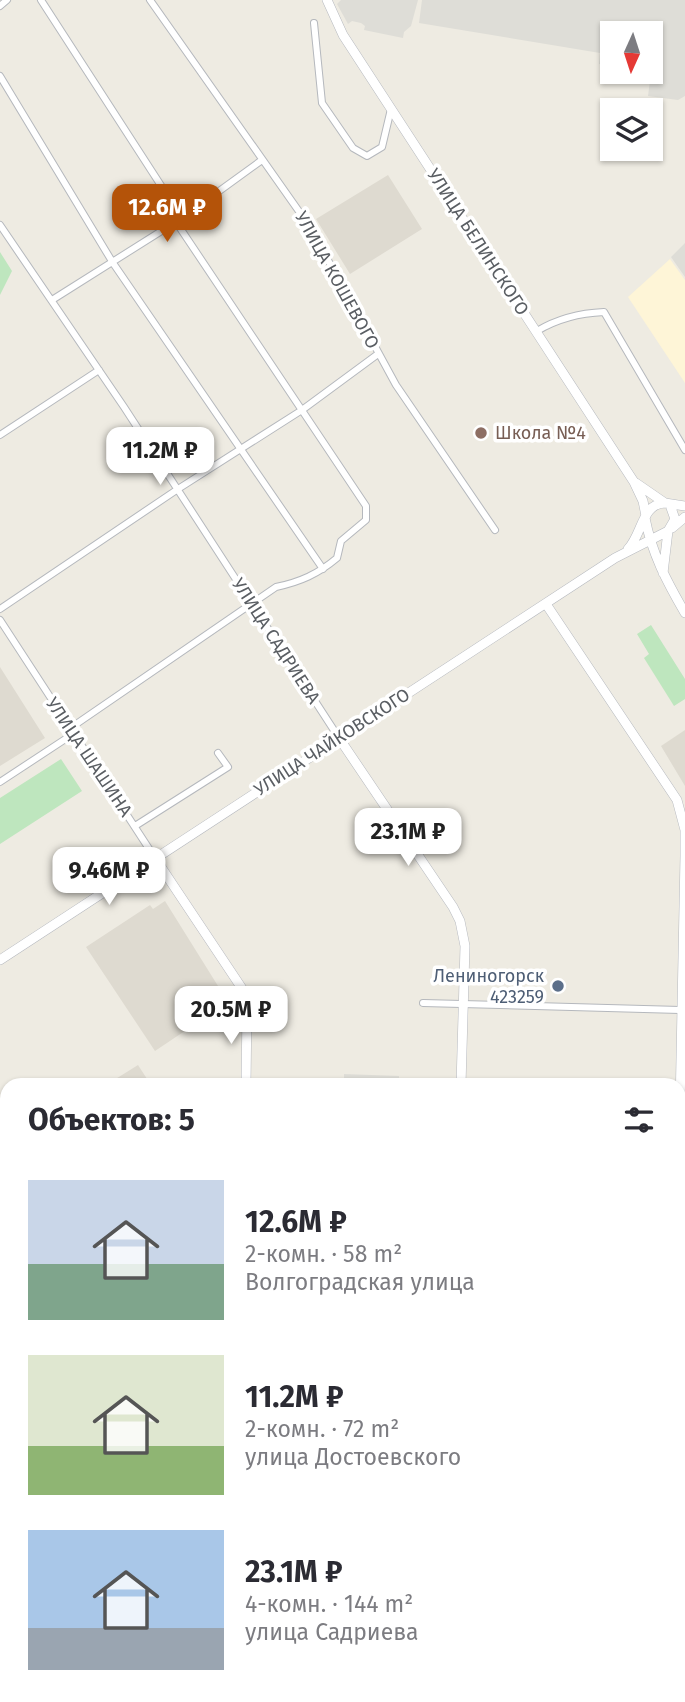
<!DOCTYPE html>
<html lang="ru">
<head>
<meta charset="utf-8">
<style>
	body { margin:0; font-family:"Fira Sans",sans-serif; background:#f7f7f7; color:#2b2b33; height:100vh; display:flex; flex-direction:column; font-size:26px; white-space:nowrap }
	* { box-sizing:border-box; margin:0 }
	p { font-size:23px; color:#7c7c81 }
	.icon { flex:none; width:38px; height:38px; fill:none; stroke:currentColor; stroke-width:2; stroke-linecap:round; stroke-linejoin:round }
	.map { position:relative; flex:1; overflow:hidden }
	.sheet { position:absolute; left:0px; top:1078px; width:686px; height:625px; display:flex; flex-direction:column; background:#fff; border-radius:21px 21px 0 0; box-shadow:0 2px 5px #0004 }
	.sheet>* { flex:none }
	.needle { width:46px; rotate:183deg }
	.buttons { position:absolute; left:600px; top:21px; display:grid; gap:14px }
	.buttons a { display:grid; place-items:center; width:63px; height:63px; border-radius:0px; background:#fff; box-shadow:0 2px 5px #0004; font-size:35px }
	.price { position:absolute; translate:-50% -60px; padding:0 16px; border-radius:14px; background:#fff; color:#222; font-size:23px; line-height:46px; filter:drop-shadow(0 2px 4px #0008) }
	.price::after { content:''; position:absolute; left:50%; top:42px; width:21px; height:16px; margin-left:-10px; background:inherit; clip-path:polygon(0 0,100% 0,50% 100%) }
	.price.current { background:#b45309; color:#fff }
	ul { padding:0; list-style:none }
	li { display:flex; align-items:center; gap:21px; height:175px; padding:0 28px }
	li span { display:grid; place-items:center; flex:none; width:196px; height:140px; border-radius:0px; color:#555 }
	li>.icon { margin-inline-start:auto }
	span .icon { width:84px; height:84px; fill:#fffc; stroke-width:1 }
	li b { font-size:30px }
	h2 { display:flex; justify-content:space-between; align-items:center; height:84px; padding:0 28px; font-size:30px }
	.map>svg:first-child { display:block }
	.commercial { fill:#fef5d7 }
	.industrial { fill:#deddd7 }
	.education { fill:#dedad0 }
	.green { fill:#bee6be }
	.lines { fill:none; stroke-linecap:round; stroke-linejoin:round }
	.street-casing { stroke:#b5b8bd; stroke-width:8 }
	.secondary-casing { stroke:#b6b9bf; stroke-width:10 }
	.street { stroke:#fff; stroke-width:6 }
	.secondary { stroke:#fff; stroke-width:9 }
	.education-dot { fill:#8d6e63; stroke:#fff; stroke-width:2.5 }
	.service-dot { fill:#5c6f8a; stroke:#fff; stroke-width:2.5 }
	.labels { text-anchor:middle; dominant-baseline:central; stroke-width:7; stroke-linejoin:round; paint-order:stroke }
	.street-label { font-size:18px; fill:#5a5e63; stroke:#fff }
	.education-label { font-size:18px; fill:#785e54; stroke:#fff; text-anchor:start }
	.service-label { font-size:18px; fill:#4e5e75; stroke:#fff; text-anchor:end }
</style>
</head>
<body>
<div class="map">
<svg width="685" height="1702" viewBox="0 0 685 1702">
	<rect width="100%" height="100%" fill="#eeebe2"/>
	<!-- commercial -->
	<path class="commercial" d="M670 259 685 280V383L628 297Z"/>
	<!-- industrial -->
	<path class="industrial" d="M341 0H418L411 26 404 32 403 38 364 30 365 26 361 23 352 21 348 24 337 4Z
		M422 0H685V96L678 100 648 96 651 73 649 72H651V33H612V66L599 64 600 53 419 23Z
		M685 243V277L671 257Z
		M344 1074 399 1076V1085H344Z
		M679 1458H685V1538H679Z"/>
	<!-- education -->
	<path class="education" d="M388 175 422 229 350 274 316 219Z
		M0 667 45 738 0 766Z
		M685 730V786L661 746Z
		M165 901 228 1002 155 1051 86 947 150 905 153 909Z
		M138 1065 151 1085H106Z
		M0 1375H7V1462L0 1461Z"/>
	<!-- green -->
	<path class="green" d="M0 252 12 271 0 295Z
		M651 625 685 679V699L674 706 644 658 649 654 637 634Z
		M61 759 82 791 0 844V798Z
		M0 1545H7V1605H0Z"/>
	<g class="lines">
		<!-- street casing -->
		<g class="street-casing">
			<path id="street" d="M41 0 182 218
				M150 0 310 227 396 385 495 530
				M0 6 7 0
				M314 23 322 103 353 148 367 156 382 147 391 109
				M0 76 113 263 323 569
				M0 225 124 407 339 738
				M52 300 182 218 262 160
				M537 331C557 319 581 313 604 312L685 450
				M0 435 99 370
				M0 609 178 489 302 410 378 354
				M0 620 155 858
				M69 729 276 587C300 582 318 574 337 558L341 541 366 520V506L176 222
				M0 782 73 734
				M135 826 228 767 218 753
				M423 1003 680 1010"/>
		</g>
		<!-- secondary casing -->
		<g class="secondary-casing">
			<path id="secondary" d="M327 0 343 35 634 482 643 501 646 516
				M636 483 665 503 685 506
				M645 518C652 554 667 582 685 613
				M672 528 685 517
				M628 549C642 535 642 503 665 503
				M663 573 668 531 675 519 670 505
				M546 604 677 800 685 830V856L679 1159
				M339 738 453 907 460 921 465 946 461 1085
				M155 858 243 990 247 1007 246 1085
				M0 960 615 558 668 531
				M0 1255H7
				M679 1270H685
				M0 1519H7
				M234 1702V1696
				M448 1702V1696"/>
		</g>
		<!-- street -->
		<use href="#street" class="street"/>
		<!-- secondary -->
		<use href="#secondary" class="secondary"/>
	</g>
	<!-- markers -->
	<circle class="education-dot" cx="481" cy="433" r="7"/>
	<circle class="service-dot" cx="558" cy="986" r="7"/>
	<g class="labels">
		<!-- street labels -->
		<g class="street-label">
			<text transform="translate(478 242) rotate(57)">УЛИЦА БЕЛИНСКОГО</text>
			<text transform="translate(337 280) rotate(61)">УЛИЦА КОШЕВОГО</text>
			<text transform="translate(276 641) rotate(57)">УЛИЦА САДРИЕВА</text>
			<text transform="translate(332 742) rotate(-33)">УЛИЦА ЧАЙКОВСКОГО</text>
			<text transform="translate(89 757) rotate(56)">УЛИЦА ШАШИНА</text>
		</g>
		<!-- education labels -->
		<g class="education-label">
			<text x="495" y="433">Школа №4</text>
		</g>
		<!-- service labels -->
		<g class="service-label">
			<text x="544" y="976">Лениногорск<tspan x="544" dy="21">423259</tspan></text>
		</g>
	</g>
</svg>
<div class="buttons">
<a><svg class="needle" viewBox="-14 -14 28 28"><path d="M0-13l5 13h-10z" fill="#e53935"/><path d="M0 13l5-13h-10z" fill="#7c7c81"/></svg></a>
<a><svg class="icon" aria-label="layers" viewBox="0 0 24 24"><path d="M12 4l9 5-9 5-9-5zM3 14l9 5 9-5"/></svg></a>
</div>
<b class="price current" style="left:167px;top:244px">12.6M ₽</b>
<b class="price" style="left:160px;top:487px">11.2M ₽</b>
<b class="price" style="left:408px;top:868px">23.1M ₽</b>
<b class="price" style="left:109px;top:907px">9.46M ₽</b>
<b class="price" style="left:231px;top:1046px">20.5M ₽</b>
<section class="sheet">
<h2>Объектов: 5<svg class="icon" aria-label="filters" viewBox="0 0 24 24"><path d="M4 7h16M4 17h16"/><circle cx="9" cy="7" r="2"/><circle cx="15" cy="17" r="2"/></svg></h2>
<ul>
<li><span style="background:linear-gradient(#c9d6e8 60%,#7fa58c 0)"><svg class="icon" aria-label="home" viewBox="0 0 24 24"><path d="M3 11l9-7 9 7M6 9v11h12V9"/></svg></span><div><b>12.6M ₽</b><p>2-комн. · 58 m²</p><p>Волгоградская улица</p></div></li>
<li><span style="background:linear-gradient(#dfe7d0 65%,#8fb573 0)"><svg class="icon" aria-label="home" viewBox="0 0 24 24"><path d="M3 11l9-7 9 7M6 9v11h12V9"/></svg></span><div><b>11.2M ₽</b><p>2-комн. · 72 m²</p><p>улица Достоевского</p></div></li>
<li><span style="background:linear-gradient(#a9c7e8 70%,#9aa5b1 0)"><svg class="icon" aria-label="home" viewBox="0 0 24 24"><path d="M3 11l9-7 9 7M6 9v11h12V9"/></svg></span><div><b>23.1M ₽</b><p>4-комн. · 144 m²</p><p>улица Садриева</p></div></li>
</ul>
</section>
</div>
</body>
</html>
